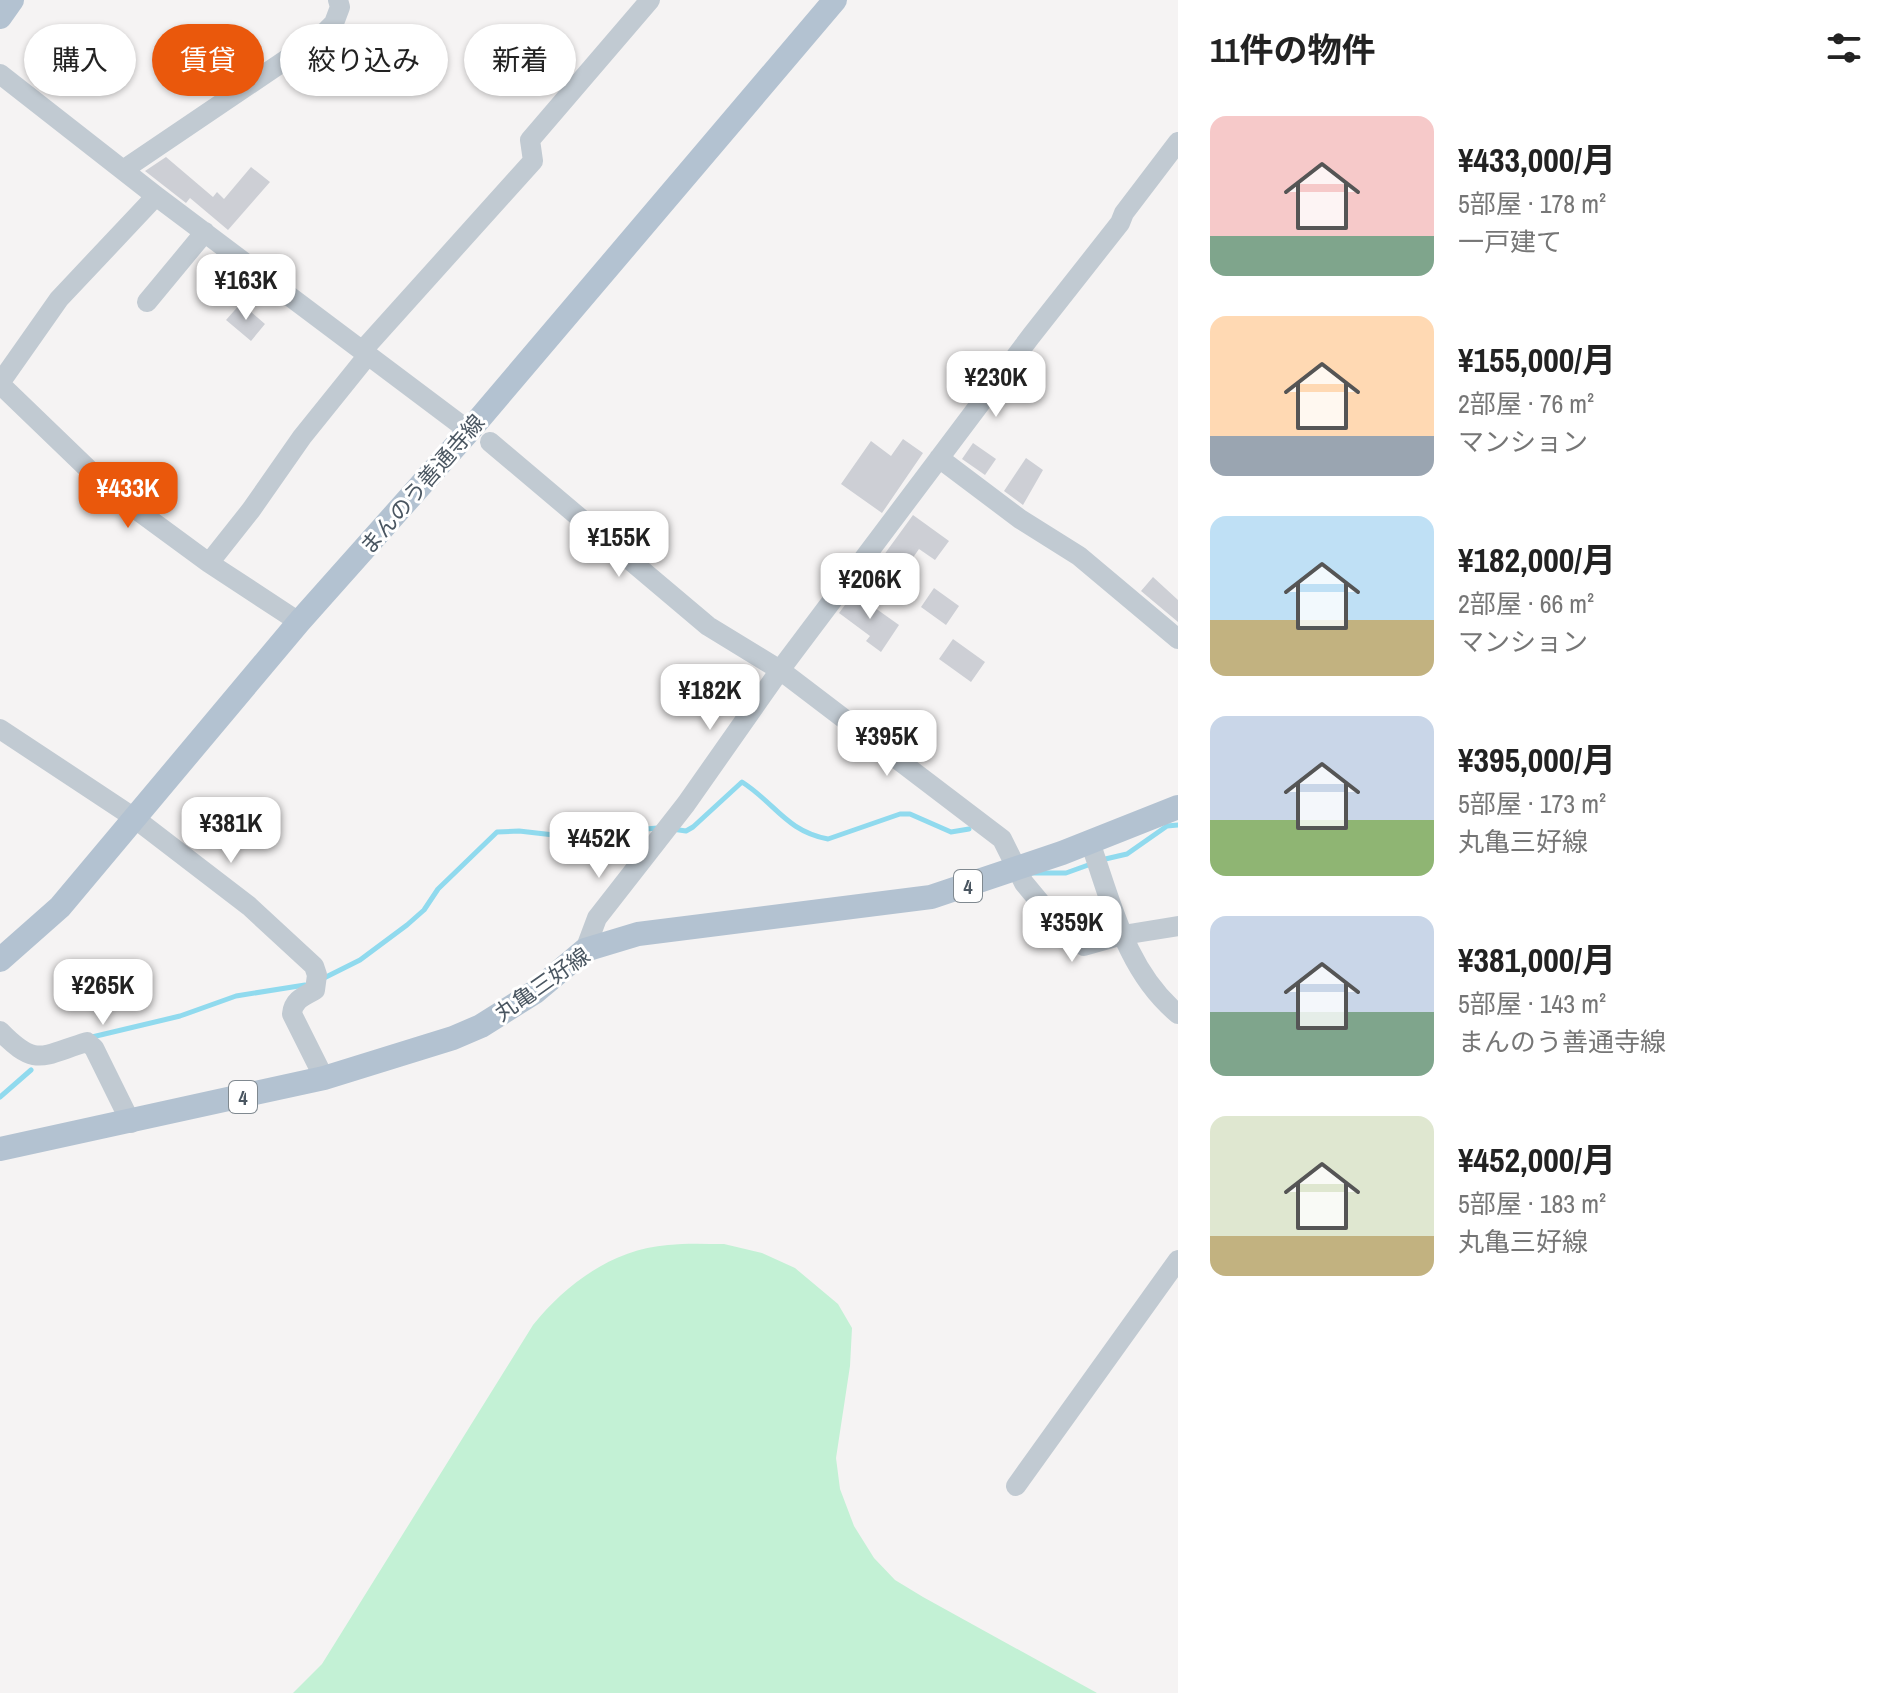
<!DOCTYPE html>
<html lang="ja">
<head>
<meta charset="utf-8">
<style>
	body { margin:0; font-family:"Archivo Narrow","Noto Sans JP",sans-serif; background:#f6f6f6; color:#222; height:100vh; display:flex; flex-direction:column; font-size:30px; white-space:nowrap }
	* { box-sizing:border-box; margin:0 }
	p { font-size:26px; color:#767676 }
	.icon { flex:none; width:44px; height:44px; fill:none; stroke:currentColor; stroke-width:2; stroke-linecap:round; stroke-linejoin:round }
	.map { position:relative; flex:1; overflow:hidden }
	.panel { display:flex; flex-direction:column; background:#fff; width:720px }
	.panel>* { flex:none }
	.banner { position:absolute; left:24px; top:24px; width:760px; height:72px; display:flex; gap:16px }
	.price { position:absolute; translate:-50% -68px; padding:0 18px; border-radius:16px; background:#fff; color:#222; font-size:26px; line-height:52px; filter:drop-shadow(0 2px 4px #0008) }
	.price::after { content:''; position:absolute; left:50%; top:48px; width:24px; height:18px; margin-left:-12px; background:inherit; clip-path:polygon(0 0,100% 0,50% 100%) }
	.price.selected { background:#ea580c; color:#fff }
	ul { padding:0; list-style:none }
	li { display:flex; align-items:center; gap:24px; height:200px; padding:0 32px }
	li span { display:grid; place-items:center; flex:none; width:224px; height:160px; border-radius:16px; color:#555 }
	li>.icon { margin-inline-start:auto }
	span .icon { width:96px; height:96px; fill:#fffc; stroke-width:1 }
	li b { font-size:34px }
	h2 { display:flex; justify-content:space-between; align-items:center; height:96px; padding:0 32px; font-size:34px }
	.pill { padding:0 28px; border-radius:36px; background:#fff; box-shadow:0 2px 6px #0004; font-size:28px; line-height:72px }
	.pill.selected { background:#ea580c; color:#fff }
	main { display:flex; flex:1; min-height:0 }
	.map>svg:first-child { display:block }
	.green { fill:#c3f1d5 }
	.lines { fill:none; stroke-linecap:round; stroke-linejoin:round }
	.stream { stroke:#90daee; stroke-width:5 }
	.building { fill:#cdcfd5 }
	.minor { stroke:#c1cad2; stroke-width:20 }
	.major { stroke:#b3c2d1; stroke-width:24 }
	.labels { text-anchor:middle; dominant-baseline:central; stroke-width:6; stroke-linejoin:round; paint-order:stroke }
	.shield { fill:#fff; stroke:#808990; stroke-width:2 }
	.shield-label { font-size:20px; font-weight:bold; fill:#4a5661 }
	.street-label { font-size:22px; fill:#4a5661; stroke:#fff }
</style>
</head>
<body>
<main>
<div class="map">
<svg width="1178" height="1693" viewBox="0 0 1178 1693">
	<rect width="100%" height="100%" fill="#f5f3f3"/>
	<!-- green -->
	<path class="green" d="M724 1244 762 1253 795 1268 838 1304 852 1328 850 1366 836 1458 840 1489 854 1526 874 1558 895 1580 923 1597 1097 1693H293L322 1664 533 1325C566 1284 613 1249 668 1245 687 1243 705 1244 724 1244Z"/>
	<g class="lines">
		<!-- stream -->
		<path class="stream" d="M672 829 686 831 693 827 742 782C775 803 786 831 828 839L900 814H910L951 832 969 829
			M1101 860 1127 854 1167 826 1178 825
			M1031 873H1066L1091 864
			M322 979 360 960 407 925 424 910 438 889 497 832 519 831 580 838 608 832 658 828
			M92 1037 180 1016 236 996 305 985
			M0 1097 31 1070"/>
	</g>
	<!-- building -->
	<path class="building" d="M166 157 213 197 217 192 224 199 251 167 270 182 228 230 190 198 186 203 145 171Z
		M241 278 252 286 237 303 227 294Z
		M241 303 265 324 251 341 226 320Z
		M903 439 923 453 882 513 841 484 871 441 891 456Z
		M973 443 996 459 985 475 962 459Z
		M1026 458 1043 470 1023 505 1004 491Z
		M913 515 949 541 935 560 919 549 894 585 873 570Z
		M1153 577 1178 600V622L1141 591Z
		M934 588 959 606 946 625 921 607Z
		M854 593 899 625 881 652 866 641 870 636 839 613Z
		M953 639 985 662 971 682 939 659Z"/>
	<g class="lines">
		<!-- minor -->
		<path class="minor" d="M0 74 156 196 469 431
			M123 170 321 36 334 23 340 7 338 0
			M147 302 205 232
			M362 351 533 161 530 140 650 0
			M0 383 59 299 156 196
			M0 384 111 491 209 563 299 622
			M490 442 708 626 780 670 1002 839 1024 883 1068 936 1084 946 1123 935 1178 926
			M939 458 1020 519 1079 556 1178 639
			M209 563 251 510 302 437 368 355
			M0 729 133 817 249 906 314 966 317 975 315 990C304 996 293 1000 292 1014L324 1078
			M1090 842C1112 904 1126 971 1178 1014
			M585 950 597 918 686 804 780 670 1031 336 1120 223 1124 213 1178 142
			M0 1031C36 1068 41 1056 87 1042L94 1048 131 1123
			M1016 1486 1178 1260"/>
		<!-- major -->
		<path class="major" d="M0 17 12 0
			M0 960 60 907 299 622 469 431 835 0
			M0 1149 324 1078 453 1038 481 1026 535 992 585 950 638 934 931 897 1062 853 1178 807"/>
	</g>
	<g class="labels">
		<!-- shield labels -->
		<g class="shield">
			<rect x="954" y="870" width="28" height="32" rx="6"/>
			<rect x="229" y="1081" width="28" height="32" rx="6"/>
		</g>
		<g class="shield-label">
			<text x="968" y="886">4</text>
			<text x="243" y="1097">4</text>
		</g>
		<!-- street labels -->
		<g class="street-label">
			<text transform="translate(422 484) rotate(-49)">まんのう善通寺線</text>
			<text transform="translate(542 984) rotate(-35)">丸亀三好線</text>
		</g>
	</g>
</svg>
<b class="price" style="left:246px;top:322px">¥163K</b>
<b class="price" style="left:996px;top:419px">¥230K</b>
<b class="price selected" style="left:128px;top:530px">¥433K</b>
<b class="price" style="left:619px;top:579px">¥155K</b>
<b class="price" style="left:870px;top:621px">¥206K</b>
<b class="price" style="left:710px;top:732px">¥182K</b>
<b class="price" style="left:887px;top:778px">¥395K</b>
<b class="price" style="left:231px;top:865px">¥381K</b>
<b class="price" style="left:599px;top:880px">¥452K</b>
<b class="price" style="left:1072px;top:964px">¥359K</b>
<b class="price" style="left:103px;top:1027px">¥265K</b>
<div class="banner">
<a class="pill">購入</a>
<a class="pill selected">賃貸</a>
<a class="pill">絞り込み</a>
<a class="pill">新着</a>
</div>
</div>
<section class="panel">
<h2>11件の物件<svg class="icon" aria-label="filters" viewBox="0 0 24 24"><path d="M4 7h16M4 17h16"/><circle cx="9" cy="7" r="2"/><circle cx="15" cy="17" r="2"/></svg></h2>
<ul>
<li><span style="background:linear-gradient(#f6c9c9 75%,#7fa58c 0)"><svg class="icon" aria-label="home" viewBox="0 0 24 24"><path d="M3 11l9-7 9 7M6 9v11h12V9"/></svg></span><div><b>¥433,000/月</b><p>5部屋 · 178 m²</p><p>一戸建て</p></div></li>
<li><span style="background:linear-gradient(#ffd9b3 75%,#9aa5b1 0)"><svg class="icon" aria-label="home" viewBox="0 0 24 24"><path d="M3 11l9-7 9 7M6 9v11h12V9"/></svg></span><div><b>¥155,000/月</b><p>2部屋 · 76 m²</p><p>マンション</p></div></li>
<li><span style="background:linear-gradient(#bfe0f5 65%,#c2b280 0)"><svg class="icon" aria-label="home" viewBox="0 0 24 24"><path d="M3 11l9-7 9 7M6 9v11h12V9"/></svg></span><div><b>¥182,000/月</b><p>2部屋 · 66 m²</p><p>マンション</p></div></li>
<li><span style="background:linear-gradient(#c9d6e8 65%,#8fb573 0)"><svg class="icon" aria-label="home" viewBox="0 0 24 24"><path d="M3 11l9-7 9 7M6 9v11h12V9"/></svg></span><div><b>¥395,000/月</b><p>5部屋 · 173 m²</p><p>丸亀三好線</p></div></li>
<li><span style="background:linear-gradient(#c9d6e8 60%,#7fa58c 0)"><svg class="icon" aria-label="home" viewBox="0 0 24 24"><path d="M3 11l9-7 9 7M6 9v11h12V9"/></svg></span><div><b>¥381,000/月</b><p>5部屋 · 143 m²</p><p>まんのう善通寺線</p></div></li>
<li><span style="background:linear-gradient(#dfe7d0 75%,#c2b280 0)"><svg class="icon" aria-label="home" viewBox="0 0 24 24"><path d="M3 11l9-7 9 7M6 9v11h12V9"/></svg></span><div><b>¥452,000/月</b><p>5部屋 · 183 m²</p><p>丸亀三好線</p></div></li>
</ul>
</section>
</main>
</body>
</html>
